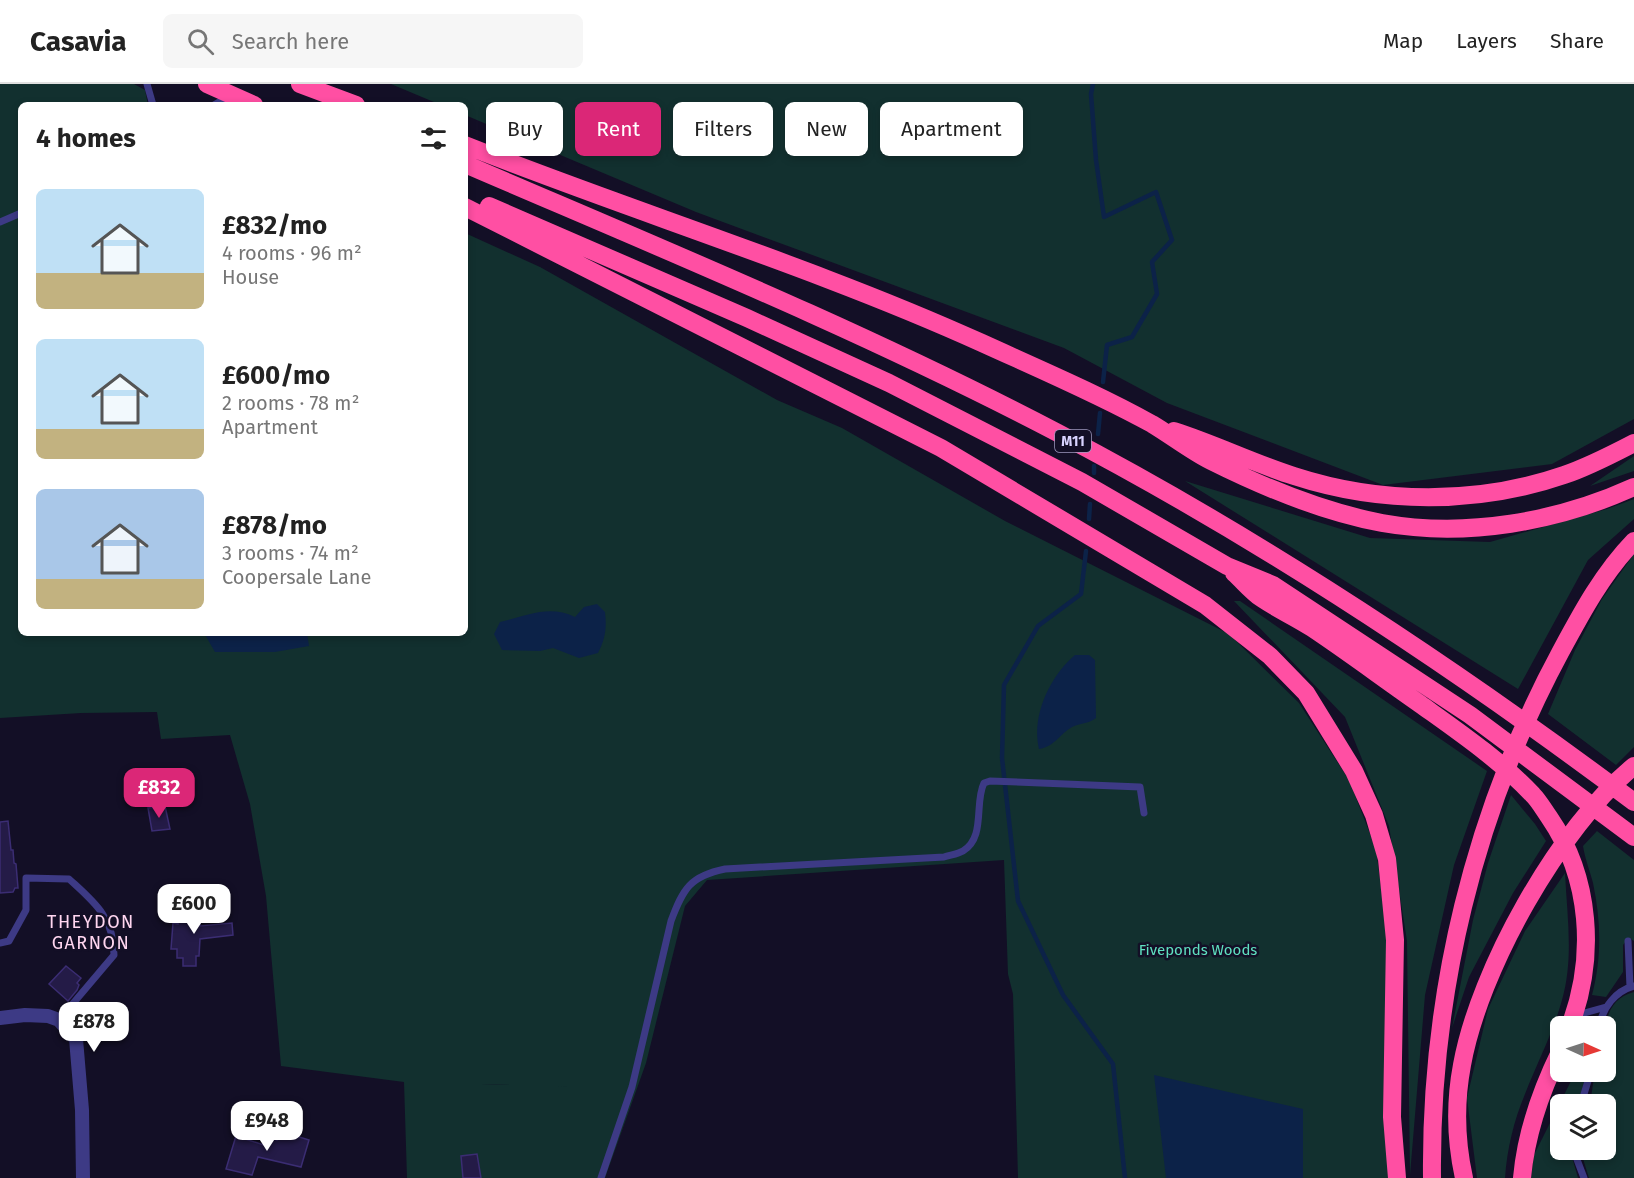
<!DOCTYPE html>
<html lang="en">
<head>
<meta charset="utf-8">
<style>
	body { margin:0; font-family:"Fira Sans",sans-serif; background:#f6f6f6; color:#222; height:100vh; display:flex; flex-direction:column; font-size:22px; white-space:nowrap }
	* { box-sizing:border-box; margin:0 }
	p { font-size:20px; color:#767676 }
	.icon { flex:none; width:33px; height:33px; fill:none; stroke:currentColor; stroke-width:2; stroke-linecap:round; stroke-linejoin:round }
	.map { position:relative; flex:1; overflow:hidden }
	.drawer { position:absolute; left:18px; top:18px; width:450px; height:534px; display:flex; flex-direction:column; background:#fff; border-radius:9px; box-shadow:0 3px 9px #0003 }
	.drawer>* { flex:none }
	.guide { position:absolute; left:486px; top:18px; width:570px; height:54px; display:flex; gap:12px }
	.needle { width:39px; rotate:93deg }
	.tools { position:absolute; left:1550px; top:932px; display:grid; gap:12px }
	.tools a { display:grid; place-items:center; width:66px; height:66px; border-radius:9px; background:#fff; box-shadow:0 3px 9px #0003; font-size:30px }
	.price { position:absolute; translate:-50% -51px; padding:0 14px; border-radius:12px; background:#fff; color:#222; font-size:20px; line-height:39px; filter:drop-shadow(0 2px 3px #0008) }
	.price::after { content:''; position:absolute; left:50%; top:36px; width:18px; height:14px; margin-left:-9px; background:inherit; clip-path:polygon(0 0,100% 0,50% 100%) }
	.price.selected { background:#db2777; color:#fff }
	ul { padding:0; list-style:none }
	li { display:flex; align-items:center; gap:18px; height:150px; padding:0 18px }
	li span { display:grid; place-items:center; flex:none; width:168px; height:120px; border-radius:9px; color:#555 }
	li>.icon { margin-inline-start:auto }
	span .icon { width:72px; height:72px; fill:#fffc; stroke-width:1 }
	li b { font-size:26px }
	h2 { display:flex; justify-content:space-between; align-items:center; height:72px; padding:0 18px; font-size:26px }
	.tag { padding:0 21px; border-radius:9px; background:#fff; box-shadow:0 3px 9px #0003; font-size:21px; line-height:54px }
	.tag.selected { background:#db2777; color:#fff }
	header { display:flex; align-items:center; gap:36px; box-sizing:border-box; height:84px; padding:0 30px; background:#fff; border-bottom:2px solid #e0e0e0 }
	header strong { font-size:28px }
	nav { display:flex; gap:33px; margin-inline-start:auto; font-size:21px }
	.search { width:420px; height:54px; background:#f6f6f6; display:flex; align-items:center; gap:15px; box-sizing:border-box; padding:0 21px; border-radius:9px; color:#767676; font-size:22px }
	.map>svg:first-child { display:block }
	.green { fill:#12302f; fill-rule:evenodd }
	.water { fill:#0c2248 }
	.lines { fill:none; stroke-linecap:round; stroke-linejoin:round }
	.stream { stroke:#0c2248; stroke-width:4.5 }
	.building { fill:#241b47; stroke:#3b2d73; stroke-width:1.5 }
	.lane { stroke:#3d3a85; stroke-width:7 }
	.street { stroke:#3d3a85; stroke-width:14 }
	.highway { stroke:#ff4fa3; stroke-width:18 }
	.labels { text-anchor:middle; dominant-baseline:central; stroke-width:5; stroke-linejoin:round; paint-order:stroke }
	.shield { fill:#130f26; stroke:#9e99be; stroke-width:1.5 }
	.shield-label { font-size:14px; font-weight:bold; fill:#d9d4ff }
	.park-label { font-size:15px; fill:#5fe0c0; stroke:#130f26 }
	.quarter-label { font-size:18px; letter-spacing:1.5px; fill:#ffd6f0; stroke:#130f26 }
</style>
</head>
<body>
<header>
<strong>Casavia</strong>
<div class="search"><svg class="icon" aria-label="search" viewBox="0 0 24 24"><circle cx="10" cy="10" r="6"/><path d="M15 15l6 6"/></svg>Search here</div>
<nav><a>Map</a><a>Layers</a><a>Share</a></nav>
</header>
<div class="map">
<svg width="1634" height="1094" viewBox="0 0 1634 1094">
	<rect width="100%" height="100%" fill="#130f26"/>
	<!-- green -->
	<path class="green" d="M0 0H134L145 6 148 21H21V549H465V149L540 183 777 316 842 344 1005 437 1229 550 1299 619 1349 696 1376 765 1389 864 1388 1094H1018L1013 910 1008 890 1004 776 707 796 685 822 646 979 605 1094H407L404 998 281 982 266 812 250 720 230 651 161 655 157 628 81 629 0 634ZM453 999 567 1003H568Z
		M391 0H1634V335L1552 380 1383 401 1167 319 1064 264 696 128 465 31V21H441Z
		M1634 372V387L1590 402Z
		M1185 397 1370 454 1490 458 1607 425 1634 415V435L1588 476 1518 605Z
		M1634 470V663L1616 681 1548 630 1575 566 1602 515Z
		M1234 517H1240L1487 687 1454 781 1425 911 1410 1091 1407 857 1389 742 1345 633Z
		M1511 711 1535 740 1546 757 1513 809 1469 893 1452 944 1473 836 1488 779Z
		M1597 747 1634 776V857L1629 854 1623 861V888L1606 913 1592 911C1602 873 1601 837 1593 799 1590 787 1585 775 1583 762Z
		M1565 789C1567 831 1574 875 1562 916 1553 949 1537 979 1525 1010 1514 1036 1507 1065 1505 1094H1477L1467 1014 1488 925 1525 847Z
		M1634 908V1094H1589L1580 1065H1605V1020H1590L1595 987H1605C1605 958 1598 917 1634 908Z
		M1576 987H1587L1578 1020H1560V1065H1572V1073L1578 1094H1531L1534 1071Z"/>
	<!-- water -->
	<path class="water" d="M597 520 605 528C607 544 605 556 598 569L579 574 553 564 540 567 502 566 494 550 500 538C526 532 549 520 575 533L584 523Z
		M204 549H307L309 562 275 568H215Z
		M1075 571H1089L1095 576 1096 634C1088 640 1080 639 1072 643 1060 650 1054 663 1039 665 1031 632 1050 592 1075 571Z
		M1154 991 1303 1025V1094H1166Z"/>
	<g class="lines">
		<!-- stream -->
		<path class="stream" d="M1093 0 1091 10 1096 76 1104 133 1156 108 1172 156 1152 178 1157 210 1132 253 1107 261 1103 298
			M1098 350 1100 329
			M1094 389V382
			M1089 435 1090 420
			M1086 467 1081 510 1038 542 1004 601 1002 674 1018 817 1063 911 1113 980 1125 1094"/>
	</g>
	<!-- building -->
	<path class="building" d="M165 722 170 745 152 747 148 724Z
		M8 737 11 766H13L14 779 16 780 18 804H15L13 808 0 809V738Z
		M185 825H201L200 842 232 839 233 851 200 855 199 872H196V882H183V874H177V865H171L173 839 178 840 179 833H184Z
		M66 882 81 894 77 899 79 901 77 906 68 917 49 900Z
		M280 1047 309 1056 301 1083 258 1073 252 1091 226 1085 236 1052 264 1061 267 1053 277 1056Z
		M477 1070 481 1094H463L461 1072Z"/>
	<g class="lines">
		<!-- lane -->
		<path class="lane" d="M147 0 153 21
			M214 21 229 12
			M0 138 21 129
			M1628 857 1630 903
			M0 859 9 857 26 826V794L69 795C94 818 114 833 114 871L59 936
			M1577 931 1606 923
			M1599 942C1603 924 1615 907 1634 902
			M1581 1020 1591 987
			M1573 1065 1584 1094
			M601 1094 632 1003 671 837C683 805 690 792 725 785L944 773C950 771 958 770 963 767 986 753 974 719 984 699L990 697 1140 703 1144 729"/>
		<!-- street -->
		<path class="street" d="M0 934 25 931 48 932 59 936 76 955 82 1026 83 1094"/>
		<!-- highway -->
		<path class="highway" d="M207 0 254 21
			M300 0 356 21
			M465 61C636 129 814 183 982 259 1039 285 1098 310 1152 340 1172 352 1191 367 1211 377 1265 404 1323 428 1382 439 1466 454 1557 438 1634 403
			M465 80C665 166 865 248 1058 349 1261 455 1451 581 1634 718
			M489 122 747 234 889 299 1082 398 1227 482 1273 501 1470 631 1634 753
			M465 123 941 364 1205 521 1270 572 1306 609 1354 687 1374 731 1387 775 1395 856 1392 1033 1397 1094
			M1174 347C1215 360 1253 379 1294 392 1380 420 1477 421 1564 391 1588 383 1611 371 1634 359
			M1234 489C1243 497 1251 507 1261 514 1277 525 1295 533 1312 544 1348 568 1384 595 1420 620 1459 648 1500 676 1533 711 1539 717 1544 726 1549 733 1591 794 1596 873 1570 942
			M1432 1094C1430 911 1474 728 1561 567 1582 528 1603 489 1634 457
			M1464 1094C1456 1058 1455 1018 1462 981 1479 886 1559 743 1634 682
			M1522 1094C1526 1049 1540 1009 1560 968"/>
	</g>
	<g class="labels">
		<!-- shield labels -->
		<rect class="shield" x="1055" y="346" width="36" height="22" rx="4.5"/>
		<g class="shield-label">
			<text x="1073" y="357">M11</text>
		</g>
		<!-- park labels -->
		<g class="park-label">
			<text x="1198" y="866">Fiveponds Woods</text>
		</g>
		<!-- quarter labels -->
		<g class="quarter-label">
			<text x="91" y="838">THEYDON<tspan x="91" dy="21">GARNON</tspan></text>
		</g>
	</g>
</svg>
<div class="tools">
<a><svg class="needle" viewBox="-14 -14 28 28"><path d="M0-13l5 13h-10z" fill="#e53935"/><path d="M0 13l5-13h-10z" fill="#767676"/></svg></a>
<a><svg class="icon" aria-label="layers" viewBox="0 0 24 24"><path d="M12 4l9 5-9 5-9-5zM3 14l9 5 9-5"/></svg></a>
</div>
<b class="price selected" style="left:159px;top:735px">£832</b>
<b class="price" style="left:194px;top:851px">£600</b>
<b class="price" style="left:94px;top:969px">£878</b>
<b class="price" style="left:267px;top:1068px">£948</b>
<div class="guide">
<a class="tag">Buy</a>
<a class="tag selected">Rent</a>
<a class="tag">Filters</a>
<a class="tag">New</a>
<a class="tag">Apartment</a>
</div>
<section class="drawer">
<h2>4 homes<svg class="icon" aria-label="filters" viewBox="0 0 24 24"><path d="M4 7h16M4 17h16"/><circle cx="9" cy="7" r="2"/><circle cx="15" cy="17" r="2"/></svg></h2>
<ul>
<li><span style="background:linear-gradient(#bfe0f5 70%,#c2b280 0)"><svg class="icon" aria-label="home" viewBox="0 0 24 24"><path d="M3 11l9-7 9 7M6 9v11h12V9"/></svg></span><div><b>£832/mo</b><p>4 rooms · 96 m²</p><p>House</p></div></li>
<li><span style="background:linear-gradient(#bfe0f5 75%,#c2b280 0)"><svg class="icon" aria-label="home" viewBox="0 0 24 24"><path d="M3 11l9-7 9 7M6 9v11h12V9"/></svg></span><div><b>£600/mo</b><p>2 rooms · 78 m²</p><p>Apartment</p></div></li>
<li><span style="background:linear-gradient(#a9c7e8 75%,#c2b280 0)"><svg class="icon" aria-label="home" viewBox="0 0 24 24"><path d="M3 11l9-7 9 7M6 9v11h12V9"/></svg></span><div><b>£878/mo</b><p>3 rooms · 74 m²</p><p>Coopersale Lane</p></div></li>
</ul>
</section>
</div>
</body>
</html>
